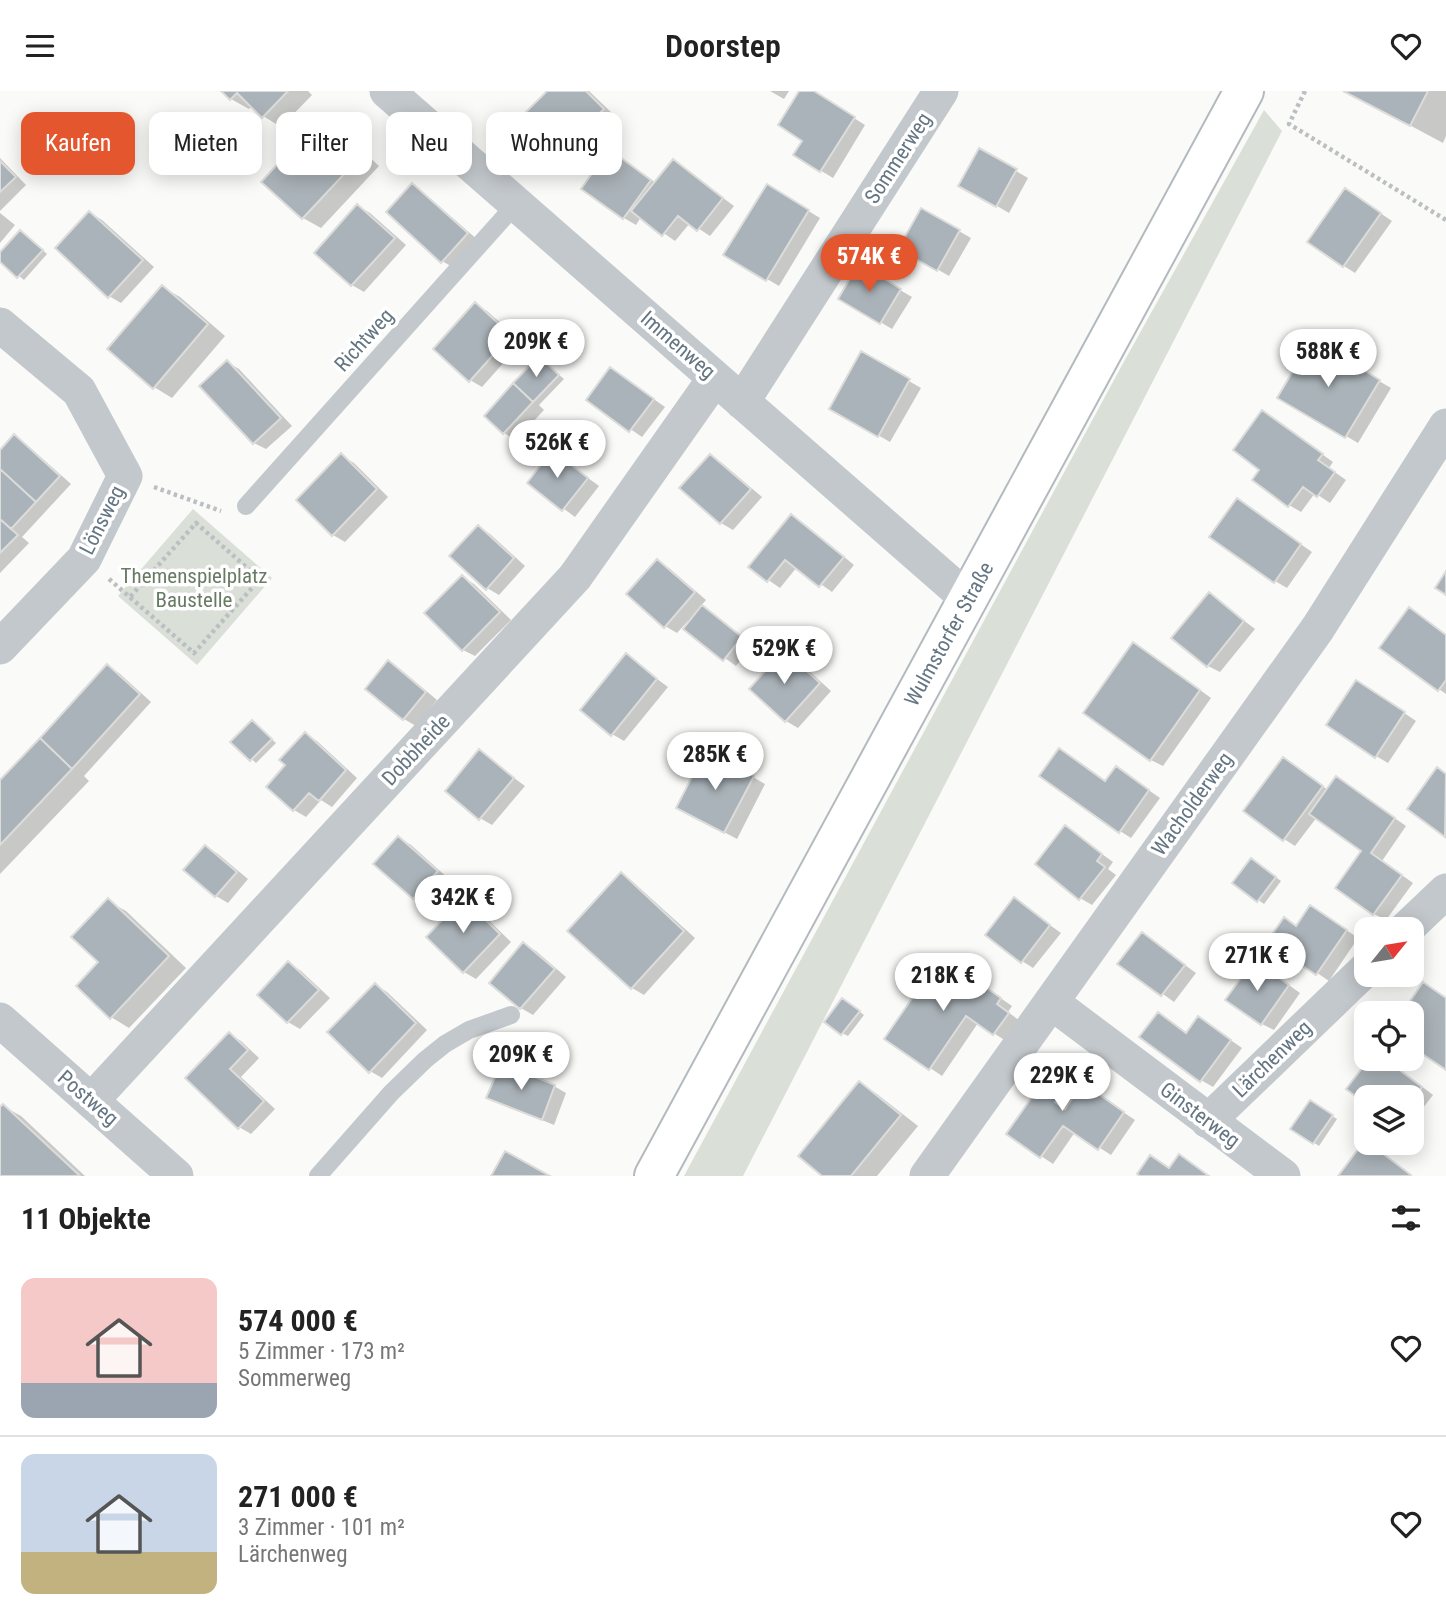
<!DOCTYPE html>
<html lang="de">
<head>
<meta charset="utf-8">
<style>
	body { margin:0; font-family:"Roboto Condensed",sans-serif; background:#f6f6f6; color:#222; height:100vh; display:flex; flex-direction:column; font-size:26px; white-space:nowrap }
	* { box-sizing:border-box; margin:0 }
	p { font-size:23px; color:#767676 }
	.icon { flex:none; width:38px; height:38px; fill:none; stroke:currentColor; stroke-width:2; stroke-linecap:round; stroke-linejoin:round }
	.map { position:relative; height:1085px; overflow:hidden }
	.side { display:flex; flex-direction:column; background:#fff; flex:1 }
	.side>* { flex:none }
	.banner { position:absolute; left:21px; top:21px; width:700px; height:63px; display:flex; gap:14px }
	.needle { width:46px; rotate:60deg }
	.tools { position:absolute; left:1354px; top:826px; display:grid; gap:14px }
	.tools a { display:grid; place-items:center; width:70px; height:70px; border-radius:14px; background:#fff; box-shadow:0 4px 18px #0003; font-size:35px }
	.price { position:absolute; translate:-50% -60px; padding:0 16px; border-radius:24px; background:#fff; color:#222; font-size:23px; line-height:46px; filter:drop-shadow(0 2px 4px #0008) }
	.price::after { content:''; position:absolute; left:50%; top:42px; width:21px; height:16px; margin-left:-10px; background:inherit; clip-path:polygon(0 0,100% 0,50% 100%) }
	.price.active { background:#e4572e; color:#fff }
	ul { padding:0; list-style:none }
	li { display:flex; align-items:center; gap:21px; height:175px; padding:0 21px }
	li+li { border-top:2px solid #e0e0e0 }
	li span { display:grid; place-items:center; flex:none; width:196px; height:140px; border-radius:14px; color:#555 }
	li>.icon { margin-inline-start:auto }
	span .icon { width:84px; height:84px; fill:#fffc; stroke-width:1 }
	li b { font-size:30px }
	h2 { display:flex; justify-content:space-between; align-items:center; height:84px; padding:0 21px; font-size:30px }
	.tag { padding:0 24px; border-radius:14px; background:#fff; box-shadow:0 4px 18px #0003; font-size:24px; line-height:63px }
	.tag.active { background:#e4572e; color:#fff }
	header { display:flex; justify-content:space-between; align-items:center; height:91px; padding:0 21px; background:#fff; font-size:32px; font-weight:600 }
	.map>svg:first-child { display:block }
	.green { fill:#dadfd7 }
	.shadow { fill:#0003 }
	.building { fill:#aab3b9; stroke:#dcdcda; stroke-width:2 }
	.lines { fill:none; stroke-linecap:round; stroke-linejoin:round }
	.secondary-casing { stroke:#b3babf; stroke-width:42 }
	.path { stroke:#bbbfc2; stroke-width:4.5; stroke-dasharray:3.5 3.5; stroke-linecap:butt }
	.lane { stroke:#c3c8cc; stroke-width:18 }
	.street { stroke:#c3c8cc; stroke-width:35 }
	.secondary { stroke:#fff; stroke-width:38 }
	.labels { text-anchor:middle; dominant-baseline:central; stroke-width:7; stroke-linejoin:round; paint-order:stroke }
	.street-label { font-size:21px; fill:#657683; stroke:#fff }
	.park-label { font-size:21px; fill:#687a64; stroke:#fff }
</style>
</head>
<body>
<header><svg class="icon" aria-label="menu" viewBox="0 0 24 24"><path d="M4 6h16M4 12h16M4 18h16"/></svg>Doorstep<svg class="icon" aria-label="heart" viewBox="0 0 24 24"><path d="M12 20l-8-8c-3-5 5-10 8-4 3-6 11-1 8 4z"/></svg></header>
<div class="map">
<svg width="1446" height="1085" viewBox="0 0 1446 1085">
	<rect width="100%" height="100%" fill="#fafaf8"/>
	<!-- green -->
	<path class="green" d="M1264 19 1282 40 743 1085H684L1121 276Z
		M193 418 272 487 197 574 118 505Z"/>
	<!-- shadow -->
	<path class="shadow" d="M223 0H308L312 4 281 36 263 25 252 15 249 18 231 8Z
		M549 0H589L615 25 575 66 563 59Z
		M770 0H789L784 8Z
		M801 0H811L865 34 833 87 795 64 805 49Z
		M1346 0H1446V45L1443 52Z
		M321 28 339 38 379 75 321 137 303 127Z
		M980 59 1028 87 1009 122 961 94Z
		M0 67 26 94 0 120Z
		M621 67 656 92 673 70 734 115 710 145 690 132 675 150 641 126 636 134 624 127Z
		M412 95 424 102 479 150 454 177 442 170Z
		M767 95 820 127 779 195 725 163Z
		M1346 99 1392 130 1355 182 1344 175Z
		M358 115 370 122 406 154 364 201 352 194 316 161Z
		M922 119 971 147 949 185 901 157Z
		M0 122 15 134 0 152Z
		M90 122 102 129 154 176 121 212 109 205Z
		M26 144 47 163 24 189 0 169V164Z
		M859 175 912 206 892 238 840 207Z
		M162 196 180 206 225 245 172 307 154 296Z
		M475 214 487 220 522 251 482 296 470 289Z
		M1312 251 1391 297 1358 352 1280 306Z
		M862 263 921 297 890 351 831 317Z
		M539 267 564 288 539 314 544 319 516 349 504 342 486 325Z
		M227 271 239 278 292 335 266 358 254 352Z
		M611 278 665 316 642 346 588 309Z
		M1263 321 1333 371 1329 377 1346 389 1330 412 1315 402 1301 421 1289 414Z
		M15 346 26 353 71 393 22 446 29 452 0 482V361Z
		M553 361 599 395 575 426 529 392Z
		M342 365 354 372 388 406 345 451 333 444Z
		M710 365 722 372 762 406 733 439 721 432 682 397Z
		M1237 409 1312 461 1287 497 1275 490Z
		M791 425 803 432 854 474 832 501 797 476 780 497 750 476Z
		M478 436 490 443 525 475 499 504 487 497Z
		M657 470 669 477 706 509 700 516 714 523 753 554 736 575 685 538 690 532 688 530 677 542 665 535Z
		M462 486 474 493 511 529 475 565 463 559Z
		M1209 503 1255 538 1220 581 1208 575Z
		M1421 526 1446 544V603L1381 557Z
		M1146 560 1211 607 1163 675 1151 669Z
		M784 561 796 568 831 600 798 637 786 630 751 598Z
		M626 565 668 596 624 650 612 643Z
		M388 572 400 578 437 609 416 635 404 628Z
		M107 575 119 582 151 611 84 685 89 690 0 783V692Z
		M1369 598 1416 630 1388 672 1376 665Z
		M252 631 276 652 256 672 233 651Z
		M305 643 317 650 357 687 332 716 321 709 306 726 294 719 287 674Z
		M479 661 525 695 492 734 480 727Z
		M1284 668 1328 699 1337 687 1406 735 1382 770 1413 792 1386 829 1374 823 1364 760 1317 726 1295 755 1284 748Z
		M1117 677 1160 707 1131 747 1120 740 1106 691Z
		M1437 679 1446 684V744L1409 718Z
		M753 686 765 693 737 748 690 723Z
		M1066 737 1113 771 1108 778 1116 784 1092 814 1080 807Z
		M399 747 411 754 449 788 426 814 414 807Z
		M206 756 218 763 248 788 228 812 216 805Z
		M1257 772 1281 790 1264 813 1235 792Z
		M621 784 633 791 695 847 644 904 632 897Z
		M1015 809 1061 842 1033 877 1022 870Z
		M108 810 126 820 186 877 129 937 111 926 101 871Z
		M463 810 475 816 511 851 476 888 464 881Z
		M1323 823 1358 847 1329 890 1270 850Z
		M1142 843 1196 882 1174 911 1120 872Z
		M524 853 536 860 566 886 533 924 521 917 491 891Z
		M288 873 300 879 330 907 300 938 288 931 259 904Z
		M953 874 1012 915 1008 921 1020 930 1006 950 978 932 942 985 886 947Z
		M1266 878 1300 902 1274 939 1262 933Z
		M375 894 387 901 427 939 382 987 370 980Z
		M848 912 864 924 848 945 842 942Z
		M1199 927 1242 957 1213 996 1201 989 1170 930 1187 943Z
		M229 943 241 950 259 967 241 986 275 1018 251 1043 239 1036 187 987Z
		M1371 968 1387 969 1433 1004 1412 1031V1006H1367L1348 998Z
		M1059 978 1135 1029 1111 1064 1075 1041 1053 1073 1008 1043Z
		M859 992 877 1003 918 1035 877 1085H825Z
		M554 995 566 1002 554 1034 489 1007Z
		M1310 1011 1337 1028 1319 1055 1293 1038Z
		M3 1015 21 1025 85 1085H0V1018Z"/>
	<!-- building -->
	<path class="building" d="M221 0H288L262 27 237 2 230 9Z
		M547 0H586L604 18 562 60 524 23Z
		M799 0H814L855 26 820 81 793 64 802 50 778 34Z
		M1343 0H1428L1410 35Z
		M321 26 362 64 302 128 261 91Z
		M979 57 1017 78 996 116 958 95Z
		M609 58 651 89 623 128 581 98Z
		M673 68 723 107 697 140 678 125 662 145 631 120Z
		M0 70 16 86 0 101Z
		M412 92 468 142 441 172 386 121Z
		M767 93 809 119 766 190 723 164Z
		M1345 97 1381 122 1343 176 1307 151Z
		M357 113 395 147 351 195 314 162Z
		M921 117 960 139 937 180 898 158Z
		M89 120 143 169 108 207 55 157Z
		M20 139 43 159 17 187 0 171V161Z
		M859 172 901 198 880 233 838 208Z
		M162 194 208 233 153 298 107 258Z
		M475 211 511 244 469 291 433 258Z
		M1312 248 1380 289 1345 347 1277 307Z
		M861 260 910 288 878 346 829 318Z
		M539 265 559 284 533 311 513 292Z
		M227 269 281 327 253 353 199 295Z
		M610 276 654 308 629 341 586 309Z
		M513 292 533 311 503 343 484 325Z
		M1262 319 1323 363 1318 369 1335 381 1317 406 1303 396 1288 416 1252 389 1259 379 1233 359Z
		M14 343 60 385 36 411 0 378V359Z
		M552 359 588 387 562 420 527 392Z
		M341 362 377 398 332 445 296 409Z
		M710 363 751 398 720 433 679 397Z
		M0 378 36 411 11 438 0 428Z
		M1237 407 1301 453 1274 492 1209 446Z
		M791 423 844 466 819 496 785 469 767 491 748 476Z
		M0 428 18 444 0 462Z
		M478 434 514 467 486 499 449 465Z
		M657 468 695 501 664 537 626 503Z
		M1446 480V504L1435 497Z
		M462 484 500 521 462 560 424 522Z
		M1209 501 1244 530 1207 576 1171 547Z
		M702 514 742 546 723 570 683 538Z
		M1409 516 1446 544V589L1438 600 1379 557Z
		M1133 551 1200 599 1150 670 1083 622Z
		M784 559 820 592 785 631 749 598Z
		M626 562 657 588 611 645 580 619Z
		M388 569 426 601 403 629 365 598Z
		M107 573 140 603 72 678 40 647Z
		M1356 589 1405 621 1375 667 1326 634Z
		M252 629 272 648 250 670 230 651Z
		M305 641 346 679 319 710 309 702 293 720 266 696 285 674 279 669Z
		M40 647 72 678 0 754V689Z
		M1059 657 1105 690 1116 675 1149 699 1119 742 1039 685Z
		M479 658 514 687 479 729 445 700Z
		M705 660 754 685 724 742 676 717Z
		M1283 666 1323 695 1283 750 1243 720Z
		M1437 676 1446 683 1445 746 1407 718Z
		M1336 685 1395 727 1371 762 1402 784 1373 824 1335 797 1361 760 1309 723Z
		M1065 734 1102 763 1097 770 1105 776 1079 809 1035 773Z
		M398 745 438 780 413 808 373 773Z
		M205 754 237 781 215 806 183 779Z
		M1251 767 1276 786 1257 811 1232 792Z
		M621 781 684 840 631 898 567 840Z
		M1014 806 1050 834 1021 872 985 844Z
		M108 807 169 865 110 928 76 895 98 871 71 846Z
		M463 807 500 843 463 882 426 846Z
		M1310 814 1347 839 1316 884 1267 851 1284 826 1296 835Z
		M1142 841 1185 874 1161 905 1117 873Z
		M523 851 555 878 520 918 489 892Z
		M941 865 1001 907 997 913 1009 922 993 944 966 925 929 979 884 948Z
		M1254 869 1289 894 1261 934 1225 909Z
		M288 870 319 899 287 932 257 904Z
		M1423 891 1446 907V979L1412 956V922H1402Z
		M375 892 416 932 369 982 327 941Z
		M842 907 860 920 841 944 824 931Z
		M1158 921 1186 942 1198 925 1231 949 1200 991 1139 946Z
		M229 941 248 959 230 978 264 1010 238 1038 185 987Z
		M1369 968H1385L1422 996 1412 1008V1006H1367V1014L1346 998Z
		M1046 969 1072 987 1055 1011 1065 1018 1083 992 1124 1021 1098 1059 1063 1035 1040 1067 1006 1043 1036 1000 1028 995Z
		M501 972 555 994 542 1029 486 1007Z
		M859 990 901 1024 851 1085H822L798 1065Z
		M1310 1009 1333 1024 1313 1053 1290 1038Z
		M3 1013 80 1085H0V1016Z
		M1365 1049 1411 1084 1410 1085H1338Z
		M505 1060 550 1085H491Z
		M1179 1063 1209 1085H1140L1137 1083 1150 1064 1169 1077Z"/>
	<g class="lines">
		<!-- secondary casing -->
		<g class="secondary-casing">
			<path id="secondary" d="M654 1085 1244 0"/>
		</g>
		<!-- path -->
		<path class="path" d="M1305 0 1289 33 1446 129
			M154 396 221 420
			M109 488 194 562 260 488 196 432 130 506"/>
		<!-- lane -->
		<path class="lane" d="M246 415 516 113
			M318 1085 391 1002 425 969 445 953 469 939 511 924"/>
		<!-- street -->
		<path class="street" d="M387 0 968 508
			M0 234 79 300 125 385 84 468 0 556
			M742 311 941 0
			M1406 838 1446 800
			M1051 911 1283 1085
			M0 929 176 1085
			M91 1010 575 486 715 287
			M1208 1030 1367 877
			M927 1085 1318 537 1446 335"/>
		<!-- secondary -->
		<use href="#secondary" class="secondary"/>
	</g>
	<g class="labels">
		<!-- street labels -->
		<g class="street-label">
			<text transform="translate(898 67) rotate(-57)">Sommerweg</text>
			<text transform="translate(364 249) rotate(-48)">Richtweg</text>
			<text transform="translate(678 254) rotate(41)">Immenweg</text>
			<text transform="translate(102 429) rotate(-63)">Lönsweg</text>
			<text transform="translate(949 543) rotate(-61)">Wulmstorfer Straße</text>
			<text transform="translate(416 659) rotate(-47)">Dobbheide</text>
			<text transform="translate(1192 713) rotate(-54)">Wacholderweg</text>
			<text transform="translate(1272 968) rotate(-44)">Lärchenweg</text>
			<text transform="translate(88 1007) rotate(41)">Postweg</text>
			<text transform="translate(1200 1024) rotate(37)">Ginsterweg</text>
		</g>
		<!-- park labels -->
		<g class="park-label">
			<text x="194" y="485">Themenspielplatz<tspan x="194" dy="24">Baustelle</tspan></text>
		</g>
	</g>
</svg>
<div class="tools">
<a><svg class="needle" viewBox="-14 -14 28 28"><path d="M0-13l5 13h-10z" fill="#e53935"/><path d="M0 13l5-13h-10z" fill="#767676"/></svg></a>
<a><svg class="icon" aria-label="locate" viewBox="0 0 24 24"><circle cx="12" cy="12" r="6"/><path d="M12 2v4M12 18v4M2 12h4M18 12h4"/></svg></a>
<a><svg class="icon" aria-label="layers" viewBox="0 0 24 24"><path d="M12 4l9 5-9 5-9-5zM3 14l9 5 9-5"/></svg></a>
</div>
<b class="price active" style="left:869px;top:203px">574K €</b>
<b class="price" style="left:536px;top:288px">209K €</b>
<b class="price" style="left:1328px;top:298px">588K €</b>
<b class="price" style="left:557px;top:389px">526K €</b>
<b class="price" style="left:784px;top:595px">529K €</b>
<b class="price" style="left:715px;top:701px">285K €</b>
<b class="price" style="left:463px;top:844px">342K €</b>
<b class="price" style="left:1257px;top:902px">271K €</b>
<b class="price" style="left:943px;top:922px">218K €</b>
<b class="price" style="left:521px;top:1001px">209K €</b>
<b class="price" style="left:1062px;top:1022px">229K €</b>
<div class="banner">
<a class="tag active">Kaufen</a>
<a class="tag">Mieten</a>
<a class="tag">Filter</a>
<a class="tag">Neu</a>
<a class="tag">Wohnung</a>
</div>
</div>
<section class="side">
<h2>11 Objekte<svg class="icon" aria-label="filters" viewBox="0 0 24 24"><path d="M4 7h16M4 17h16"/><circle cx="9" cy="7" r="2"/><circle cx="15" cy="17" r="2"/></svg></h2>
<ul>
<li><span style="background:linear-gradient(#f6c9c9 75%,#9aa5b1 0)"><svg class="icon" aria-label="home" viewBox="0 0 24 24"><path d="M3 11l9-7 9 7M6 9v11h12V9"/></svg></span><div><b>574 000 €</b><p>5 Zimmer · 173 m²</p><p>Sommerweg</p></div><svg class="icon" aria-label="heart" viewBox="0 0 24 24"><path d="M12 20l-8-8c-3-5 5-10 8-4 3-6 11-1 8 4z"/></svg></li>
<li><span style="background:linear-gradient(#c9d6e8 70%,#c2b280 0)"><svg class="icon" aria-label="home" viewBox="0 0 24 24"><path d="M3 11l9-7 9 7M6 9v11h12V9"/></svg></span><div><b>271 000 €</b><p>3 Zimmer · 101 m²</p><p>Lärchenweg</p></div><svg class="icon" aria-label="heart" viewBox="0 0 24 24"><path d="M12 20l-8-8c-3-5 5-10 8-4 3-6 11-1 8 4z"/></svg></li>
</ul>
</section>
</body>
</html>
